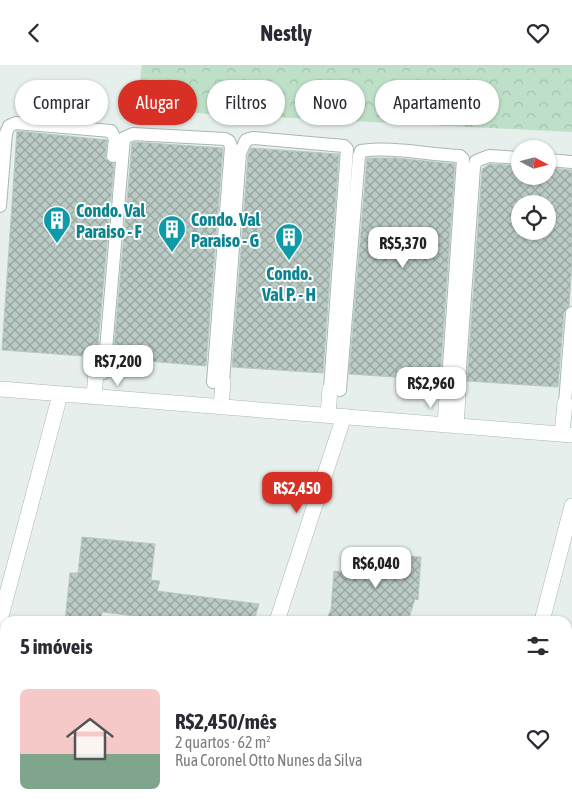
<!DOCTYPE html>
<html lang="pt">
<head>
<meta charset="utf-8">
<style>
	body { margin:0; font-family:"Asap Condensed",sans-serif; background:#f7f7f7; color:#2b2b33; height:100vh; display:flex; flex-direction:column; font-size:19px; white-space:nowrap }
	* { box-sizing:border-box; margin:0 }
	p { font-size:16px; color:#7c7c81 }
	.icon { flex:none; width:28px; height:28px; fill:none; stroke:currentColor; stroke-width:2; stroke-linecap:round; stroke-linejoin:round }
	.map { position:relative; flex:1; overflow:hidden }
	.panel { position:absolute; left:0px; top:551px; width:572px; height:196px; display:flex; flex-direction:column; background:#fff; border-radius:15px 15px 0 0; box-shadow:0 1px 4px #0004 }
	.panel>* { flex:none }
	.banner { position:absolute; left:15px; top:15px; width:542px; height:45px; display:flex; gap:10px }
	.needle { width:32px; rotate:97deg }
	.fabs { position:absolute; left:511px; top:75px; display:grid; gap:10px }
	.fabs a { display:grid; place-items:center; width:45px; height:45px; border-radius:50%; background:#fff; box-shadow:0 1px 4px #0004; font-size:25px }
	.price { position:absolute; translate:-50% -42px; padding:0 11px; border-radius:10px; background:#fff; color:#222; font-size:16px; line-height:32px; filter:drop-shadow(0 1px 2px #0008) }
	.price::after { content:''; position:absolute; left:50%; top:30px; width:15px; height:11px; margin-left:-8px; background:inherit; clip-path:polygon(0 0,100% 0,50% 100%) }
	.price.selected { background:#d93025; color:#fff }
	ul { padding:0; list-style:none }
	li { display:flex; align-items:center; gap:15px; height:125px; padding:0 20px }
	li span { display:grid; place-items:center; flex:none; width:140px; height:100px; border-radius:8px; color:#555 }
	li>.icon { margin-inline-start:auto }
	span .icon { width:60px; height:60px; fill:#fffc; stroke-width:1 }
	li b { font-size:21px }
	h2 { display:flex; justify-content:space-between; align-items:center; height:60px; padding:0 20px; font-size:21px }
	.pill { padding:0 18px; border-radius:22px; background:#fff; box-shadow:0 1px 4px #0004; font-size:18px; line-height:45px }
	.pill.selected { background:#d93025; color:#fff }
	header { display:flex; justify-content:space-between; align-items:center; height:65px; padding:0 20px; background:#fff; font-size:22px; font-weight:700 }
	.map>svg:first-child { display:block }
	.forest { fill:url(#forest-crowns) }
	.park { fill:#bfe0c8 }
	.building { fill:url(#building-cross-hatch); stroke:#b8c9c2; fill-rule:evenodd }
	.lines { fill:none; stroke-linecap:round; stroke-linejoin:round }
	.service-casing { stroke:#a8b8b2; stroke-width:14 }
	.minor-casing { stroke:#a8b8b2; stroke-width:16 }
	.path { stroke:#86b3a5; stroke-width:3; stroke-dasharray:2.5 4; stroke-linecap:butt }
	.service { stroke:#fff; stroke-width:12 }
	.minor { stroke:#fff; stroke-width:15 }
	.labels { text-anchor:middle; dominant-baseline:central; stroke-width:4; stroke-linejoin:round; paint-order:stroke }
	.culture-label { font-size:18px; font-weight:bold; fill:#0d838f; stroke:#f7fbf9; text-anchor:start }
</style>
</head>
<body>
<header><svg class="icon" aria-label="back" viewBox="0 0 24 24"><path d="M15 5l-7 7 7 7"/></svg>Nestly<svg class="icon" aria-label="heart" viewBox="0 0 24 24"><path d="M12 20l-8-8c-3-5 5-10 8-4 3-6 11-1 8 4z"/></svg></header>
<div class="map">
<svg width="572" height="747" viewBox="0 0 572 747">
	<defs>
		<pattern id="forest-crowns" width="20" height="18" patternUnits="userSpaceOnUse" patternTransform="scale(1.25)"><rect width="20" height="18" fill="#bfe0c8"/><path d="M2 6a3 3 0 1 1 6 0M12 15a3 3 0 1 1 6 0" fill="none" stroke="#a4c1ad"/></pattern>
		<pattern id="building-cross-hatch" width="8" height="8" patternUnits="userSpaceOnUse" patternTransform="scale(1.25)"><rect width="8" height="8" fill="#bbcac4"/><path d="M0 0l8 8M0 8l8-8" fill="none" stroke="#98a6a0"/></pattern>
	</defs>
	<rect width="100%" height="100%" fill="#e6efeb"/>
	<!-- forest -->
	<path class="forest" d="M142 0H572V67L135 45Z"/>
	<!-- park -->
	<path class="park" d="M568 561 572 562V747H493L494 743 568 742Z"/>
	<!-- building -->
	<path class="building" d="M17 66 107 75 105 94 114 99 97 292 2 285Z
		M135 77 223 83 206 301 113 293 132 78Z
		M251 83 339 89 323 308 232 302 248 90Z
		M367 93H396L455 99 440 315 349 309Z
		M490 99 520 101V111H548V103L572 105V197L569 241 564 247 558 322 467 316 482 104ZM520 139H548V166H520Z
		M82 472 155 479 151 515 160 516 157 526 259 539 254 556H177L102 547 101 556H65L70 508H78Z
		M350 487 421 492 418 535 415 534 408 556H326L331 544 334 506 349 507Z"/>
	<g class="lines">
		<!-- service casing -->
		<g class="service-casing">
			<path id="service" d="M548 95 572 97
				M0 141 6 68 9 61 16 58 111 66 115 74 113 91
				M104 308 124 73 133 69 225 74 229 76 231 82 213 317
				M223 317 240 88 246 75 253 73 344 81 347 84 330 324
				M340 325 359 91 361 86C388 81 431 90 460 91L463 94 447 331
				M458 331 474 102 476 96 489 91 520 93
				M565 338 572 248"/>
		</g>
		<!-- minor casing -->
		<g class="minor-casing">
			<path id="minor" d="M0 324 572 370
				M94 332 96 307
				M221 342 223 317
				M328 350 330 324
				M445 360 447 331
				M456 361 458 331
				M562 369 565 338
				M0 555 60 330
				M277 556 344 351
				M542 556 572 441
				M221 747 222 742
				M493 747 494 742"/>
		</g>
		<!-- path -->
		<path class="path" d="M568 568 572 569
			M568 617 572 601
			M568 739 572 737
			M531 747 532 742
			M557 747 558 742"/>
		<!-- service -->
		<use href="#service" class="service"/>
		<!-- minor -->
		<use href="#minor" class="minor"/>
	</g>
	<!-- icons -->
	<defs>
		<g id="building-pin" transform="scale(1.4375)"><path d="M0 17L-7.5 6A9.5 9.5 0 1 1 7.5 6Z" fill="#0f9aa8" stroke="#f7fbf9"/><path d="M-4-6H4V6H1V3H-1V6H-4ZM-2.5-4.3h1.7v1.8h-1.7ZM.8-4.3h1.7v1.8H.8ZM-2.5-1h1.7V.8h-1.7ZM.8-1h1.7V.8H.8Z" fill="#fff"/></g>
	</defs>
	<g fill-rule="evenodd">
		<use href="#building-pin" x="57" y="155"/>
		<use href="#building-pin" x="172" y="164"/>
		<use href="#building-pin" x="289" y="172"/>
	</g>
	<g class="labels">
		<!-- culture labels -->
		<g class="culture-label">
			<text x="76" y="145">Condo. Val<tspan x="76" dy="21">Paraiso - F</tspan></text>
			<text x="191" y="154">Condo. Val<tspan x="191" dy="21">Paraiso - G</tspan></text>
			<text x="289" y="208" text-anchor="middle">Condo.<tspan x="289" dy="21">Val P. - H</tspan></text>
		</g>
	</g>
</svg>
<div class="fabs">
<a><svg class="needle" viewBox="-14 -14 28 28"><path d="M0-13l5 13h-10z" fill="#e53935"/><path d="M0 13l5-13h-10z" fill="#7c7c81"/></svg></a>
<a><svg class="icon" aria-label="locate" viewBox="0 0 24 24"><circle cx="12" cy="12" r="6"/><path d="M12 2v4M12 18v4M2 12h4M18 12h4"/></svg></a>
</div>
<b class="price" style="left:403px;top:204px">R$5,370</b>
<b class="price" style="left:118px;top:322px">R$7,200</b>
<b class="price" style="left:431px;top:344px">R$2,960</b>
<b class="price selected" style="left:297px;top:449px">R$2,450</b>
<b class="price" style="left:376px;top:524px">R$6,040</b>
<div class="banner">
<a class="pill">Comprar</a>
<a class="pill selected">Alugar</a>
<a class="pill">Filtros</a>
<a class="pill">Novo</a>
<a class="pill">Apartamento</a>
</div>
<section class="panel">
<h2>5 imóveis<svg class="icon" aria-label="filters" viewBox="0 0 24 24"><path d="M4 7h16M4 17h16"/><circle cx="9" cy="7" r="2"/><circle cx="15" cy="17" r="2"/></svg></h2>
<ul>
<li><span style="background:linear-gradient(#f6c9c9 65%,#7fa58c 0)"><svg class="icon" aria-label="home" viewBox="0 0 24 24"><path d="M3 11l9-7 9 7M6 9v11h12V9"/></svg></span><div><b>R$2,450/mês</b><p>2 quartos · 62 m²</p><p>Rua Coronel Otto Nunes da Silva</p></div><svg class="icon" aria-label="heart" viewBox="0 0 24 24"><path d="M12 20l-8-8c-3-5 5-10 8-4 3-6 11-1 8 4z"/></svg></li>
</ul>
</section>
</div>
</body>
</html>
